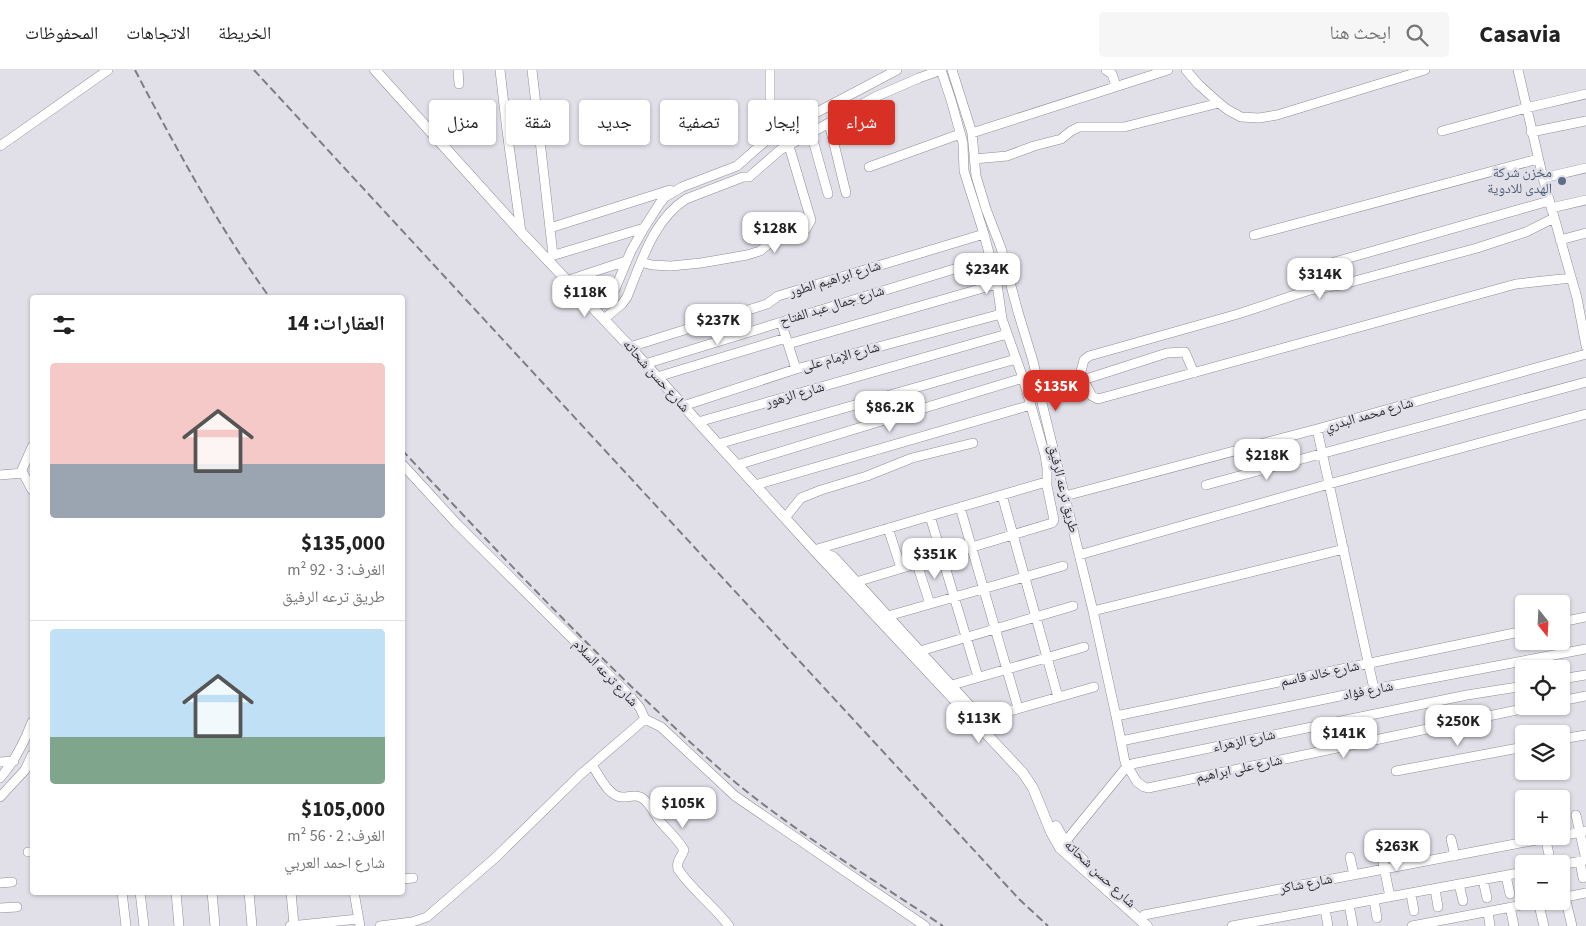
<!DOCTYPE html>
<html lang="ar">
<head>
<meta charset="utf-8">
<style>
	body { margin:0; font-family:"Source Sans 3","Noto Naskh Arabic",sans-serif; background:#f6f6f6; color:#222; direction:rtl; height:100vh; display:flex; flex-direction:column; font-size:19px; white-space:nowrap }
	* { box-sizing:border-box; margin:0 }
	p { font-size:16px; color:#767676 }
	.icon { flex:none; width:28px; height:28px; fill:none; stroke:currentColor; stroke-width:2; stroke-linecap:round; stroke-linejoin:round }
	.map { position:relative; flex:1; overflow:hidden; direction:ltr }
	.details { position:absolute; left:30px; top:225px; width:375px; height:600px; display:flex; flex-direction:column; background:#fff; border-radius:5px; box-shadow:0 1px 4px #0004; direction:rtl }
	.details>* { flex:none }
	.guide { position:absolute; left:420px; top:30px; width:475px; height:45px; direction:rtl; display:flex; gap:10px }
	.needle { width:32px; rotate:162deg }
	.controls { position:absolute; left:1515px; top:525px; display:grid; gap:10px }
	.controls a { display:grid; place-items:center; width:55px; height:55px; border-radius:5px; background:#fff; box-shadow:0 1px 4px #0004; font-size:25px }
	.price { position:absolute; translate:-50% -42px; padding:0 11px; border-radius:10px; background:#fff; color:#222; font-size:16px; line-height:32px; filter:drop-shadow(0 1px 2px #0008) }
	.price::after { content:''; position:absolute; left:50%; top:30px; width:15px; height:11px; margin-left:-8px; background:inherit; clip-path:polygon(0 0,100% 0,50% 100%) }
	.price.on { background:#d93025; color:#fff }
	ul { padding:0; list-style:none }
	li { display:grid; align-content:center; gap:10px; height:265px; padding:0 20px }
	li+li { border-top:1px solid #e0e0e0 }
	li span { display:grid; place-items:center; height:155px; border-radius:5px; color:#555 }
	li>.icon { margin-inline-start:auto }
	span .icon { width:90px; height:90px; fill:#fffc; stroke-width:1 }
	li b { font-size:21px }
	h2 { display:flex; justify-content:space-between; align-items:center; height:60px; padding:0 20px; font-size:21px }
	.tag { padding:0 18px; border-radius:5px; background:#fff; box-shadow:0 1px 4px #0004; font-size:18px; line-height:45px }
	.tag.on { background:#d93025; color:#fff }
	header { display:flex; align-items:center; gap:30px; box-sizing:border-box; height:70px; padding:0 25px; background:#fff; border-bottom:1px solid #e0e0e0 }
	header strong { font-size:24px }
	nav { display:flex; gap:28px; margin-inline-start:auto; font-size:18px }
	.search { width:350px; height:45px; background:#f6f6f6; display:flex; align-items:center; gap:12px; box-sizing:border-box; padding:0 18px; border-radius:5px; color:#767676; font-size:19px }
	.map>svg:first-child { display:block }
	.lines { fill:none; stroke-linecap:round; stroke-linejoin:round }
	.minor-casing { stroke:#8f8d96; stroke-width:10 }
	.major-casing { stroke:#8f8d96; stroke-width:11 }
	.minor { stroke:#fff; stroke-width:9 }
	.major { stroke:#fff; stroke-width:10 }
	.rail { stroke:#7e7d82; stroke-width:2; stroke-dasharray:8 4; stroke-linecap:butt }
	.service-dot { fill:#5c6f8a; stroke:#e1dfe8; stroke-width:2 }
	.labels { text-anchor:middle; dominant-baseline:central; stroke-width:5; stroke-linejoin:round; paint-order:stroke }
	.service-label { font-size:14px; fill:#4e5e75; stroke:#e1dfe8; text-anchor:end }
	.street-label { font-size:14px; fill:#2f2e31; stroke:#e1dfe8 }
</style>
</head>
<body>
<header>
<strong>Casavia</strong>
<div class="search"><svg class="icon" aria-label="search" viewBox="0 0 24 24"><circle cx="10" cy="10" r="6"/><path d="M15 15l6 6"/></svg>ابحث هنا</div>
<nav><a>الخريطة</a><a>الاتجاهات</a><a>المحفوظات</a></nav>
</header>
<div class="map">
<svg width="1586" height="856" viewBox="0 0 1586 856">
	<rect width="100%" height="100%" fill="#e1dfe8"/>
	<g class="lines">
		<!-- minor casing -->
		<g class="minor-casing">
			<path id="minor" d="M458 0 459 14
				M500 0 507 61 521 162
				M532 0 553 185
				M952 0 972 63 976 106 986 139 1001 178 1018 242 1033 291 1037 308 1042 320V333L1093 541 1116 646 1125 692 1137 712 1144 717 1148 718 1536 636
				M1106 0 1112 4 1116 16
				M1186 0 1198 14 1219 33 1228 40 1241 47 1259 48 1277 45 1425 0
				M1518 0 1543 108 1577 228 1586 276
				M829 53 846 123
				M1442 61 1526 38 1586 24
				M1531 62 1586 51
				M811 63 828 124
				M972 63 1168 0
				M770 67V0
				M0 76 108 0
				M974 89 1007 86 1034 76 1061 69 1071 61 1079 57H1124L1219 33
				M869 97 960 64
				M1543 108 1586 98
				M1551 138 1586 130
				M550 158 670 120
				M1254 165 1538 89
				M1560 170 1586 163
				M548 187 644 158
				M641 192 652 195 671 196 701 193 747 185 760 181 773 170 806 159 811 150 789 76
				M1296 203 1549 131
				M566 211 626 191
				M593 238 607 228 615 219 631 181 644 158 660 133 665 127 682 117 737 96 770 67 897 0
				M604 249 622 234 627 227C641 193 653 150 686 129L743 107H749L780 80 811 63 875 27 919 8 941 0
				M781 252 796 299
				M788 274 997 214
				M630 277 767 234 778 226 984 164
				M645 294 990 188
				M657 307 786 268
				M1079 309 1084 290 1089 286 1238 244 1310 220 1340 215 1477 178 1526 162 1554 148
				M1083 310 1167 283 1185 282 1194 303
				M1042 320 1079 309 1083 310 1092 326 1098 329 1516 214 1571 208
				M683 336 796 299 1001 244
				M698 352 1007 264
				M1317 359 1374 619
				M718 374 1016 289
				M402 394 457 454 631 627 640 638 645 649 661 657 735 726 925 856
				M737 395 1023 308
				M21 402 32 377
				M0 405 23 403 32 420
				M755 415 1031 335
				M1206 415 1586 312
				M1002 425 1058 627
				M1065 426 1317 359 1586 284
				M960 437 1018 638
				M930 446 978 607
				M785 448 801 428 821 420 867 406 912 388 973 373
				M888 458 901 498
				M814 480 1046 412
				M1079 485 1329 414 1586 344
				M917 494 930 534
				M856 512 1052 453 1054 450 1047 416V398L1045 385 1023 308 1002 249 997 214 984 164 964 101 963 73 951 30 941 0
				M1093 541 1344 479
				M888 546 1063 496
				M1561 552 1586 547
				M920 581 1073 536
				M1561 609 1586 605
				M952 615 1084 577
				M1561 631 1586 626
				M1116 646 1524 561
				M982 649 1094 617
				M1561 669 1586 665
				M1121 671 1374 619 1586 579
				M0 692 14 691
				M592 695C599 705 609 728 623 727 630 727 636 724 642 728 650 733 654 743 659 750 667 760 677 768 684 780 682 787 676 790 678 799 692 820 713 835 729 856
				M1396 701 1524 677
				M0 708C15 691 24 673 32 652
				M0 727 25 700 32 685
				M1576 745 1586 790
				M1545 766 1551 794
				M1561 766 1586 761
				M1451 769 1455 786
				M1061 777 1124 700 1132 694 1467 625 1524 616
				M28 782H32
				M1381 782 1390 827
				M1350 787 1354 805
				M1580 792 1583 808
				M1561 795 1586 790
				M1506 806 1510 824
				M402 809 413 808
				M1483 810 1487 828
				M0 813 12 812
				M1459 814 1463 831
				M1435 819 1438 837
				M122 822 126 856
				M140 822 144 856
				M176 822 179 856
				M212 822 215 856
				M249 822 252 856
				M291 822 294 855
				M354 822 360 856
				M1411 824 1414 841
				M1565 827 1572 856
				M1561 828 1586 823
				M1374 830 1377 848
				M1538 831 1544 856
				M1349 835 1353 856
				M1510 837 1514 856
				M0 838 17 837
				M1325 839 1328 856
				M1488 842 1490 856
				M1144 845 1557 766
				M290 856 358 849
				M380 856 412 852 427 847 495 788 580 705 645 649
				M1232 856 1524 802
				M1412 856 1543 831"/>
		</g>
		<!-- major casing -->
		<g class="major-casing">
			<path id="major" d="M375 0 521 162 630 277 814 480 1023 703 1033 718 1051 762 1060 778 1147 856
				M818 481 833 487 838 492 976 643
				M1056 756 1065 772 1084 791"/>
		</g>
		<!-- minor -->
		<use href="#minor" class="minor"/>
		<!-- major -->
		<use href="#major" class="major"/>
		<!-- rail -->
		<path class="rail" d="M135 0C176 78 218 156 270 228
			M254 0 1019 829 1048 856
			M402 380C479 462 556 544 637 622 673 655 707 690 746 721 808 770 877 812 943 856"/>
	</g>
	<!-- markers -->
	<circle class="service-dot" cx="1562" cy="111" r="5"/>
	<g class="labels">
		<!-- service labels -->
		<g class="service-label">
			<text x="1552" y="103">مخزن شركة<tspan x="1552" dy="16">الهدى للادوية</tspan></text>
		</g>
		<!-- street labels -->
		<g class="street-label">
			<text transform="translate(835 209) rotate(-17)">شارع ابراهيم الطور</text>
			<text transform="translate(832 236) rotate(-17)">شارع جمال عبد الفتاح</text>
			<text transform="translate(841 287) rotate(-15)">شارع الإمام على</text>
			<text transform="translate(656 306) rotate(48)">شارع حسن شحاته</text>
			<text transform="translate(795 325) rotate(-16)">شارع الزهور</text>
			<text transform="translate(1369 345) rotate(-16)">شارع محمد البدري</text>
			<text transform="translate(1063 419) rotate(76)">طريق ترعه الرفيق</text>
			<text transform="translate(605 603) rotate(46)">شارع ترعه السلام</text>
			<text transform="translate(1320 604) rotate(-12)">شارع خالد قاسم</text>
			<text transform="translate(1368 621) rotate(-11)">شارع فؤاد</text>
			<text transform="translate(1244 671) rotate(-12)">شارع الزهراء</text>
			<text transform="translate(1239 699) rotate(-12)">شارع على ابراهيم</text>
			<text transform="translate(1100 804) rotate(43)">شارع حسن شحاته</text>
			<text transform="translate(1306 814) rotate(-11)">شارع شاكر</text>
		</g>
	</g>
</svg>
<div class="controls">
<a><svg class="needle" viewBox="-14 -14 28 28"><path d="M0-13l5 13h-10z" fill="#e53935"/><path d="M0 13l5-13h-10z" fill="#767676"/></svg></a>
<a><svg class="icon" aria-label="locate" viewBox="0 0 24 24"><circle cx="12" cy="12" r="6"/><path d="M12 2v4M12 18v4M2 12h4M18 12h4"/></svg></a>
<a><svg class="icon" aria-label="layers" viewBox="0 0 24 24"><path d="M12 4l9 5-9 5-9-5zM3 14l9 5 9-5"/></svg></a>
<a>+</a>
<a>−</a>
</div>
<b class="price" style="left:775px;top:184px">$128K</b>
<b class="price" style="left:987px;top:225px">$234K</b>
<b class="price" style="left:1320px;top:230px">$314K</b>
<b class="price" style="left:585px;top:248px">$118K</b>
<b class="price" style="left:718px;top:276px">$237K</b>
<b class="price on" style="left:1056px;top:342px">$135K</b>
<b class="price" style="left:890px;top:363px">$86.2K</b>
<b class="price" style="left:1267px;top:411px">$218K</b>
<b class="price" style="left:935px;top:510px">$351K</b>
<b class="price" style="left:979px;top:674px">$113K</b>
<b class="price" style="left:1458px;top:677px">$250K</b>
<b class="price" style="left:1344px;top:689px">$141K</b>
<b class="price" style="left:683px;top:759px">$105K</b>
<b class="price" style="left:1397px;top:802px">$263K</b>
<div class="guide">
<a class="tag on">شراء</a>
<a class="tag">إيجار</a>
<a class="tag">تصفية</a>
<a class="tag">جديد</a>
<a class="tag">شقة</a>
<a class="tag">منزل</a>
</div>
<section class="details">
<h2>العقارات: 14<svg class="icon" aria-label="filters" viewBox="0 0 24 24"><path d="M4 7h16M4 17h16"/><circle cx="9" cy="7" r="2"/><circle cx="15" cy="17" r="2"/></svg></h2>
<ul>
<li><span style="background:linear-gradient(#f6c9c9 65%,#9aa5b1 0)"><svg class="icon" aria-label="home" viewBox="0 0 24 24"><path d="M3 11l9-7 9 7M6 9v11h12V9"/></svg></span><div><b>$135,000</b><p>الغرف: 3 · 92 m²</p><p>طريق ترعه الرفيق</p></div></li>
<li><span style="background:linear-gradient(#bfe0f5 70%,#7fa58c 0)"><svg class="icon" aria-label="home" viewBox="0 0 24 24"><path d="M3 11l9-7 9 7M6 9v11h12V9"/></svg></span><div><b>$105,000</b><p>الغرف: 2 · 56 m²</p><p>شارع احمد العربي</p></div></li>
</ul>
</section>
</div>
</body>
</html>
